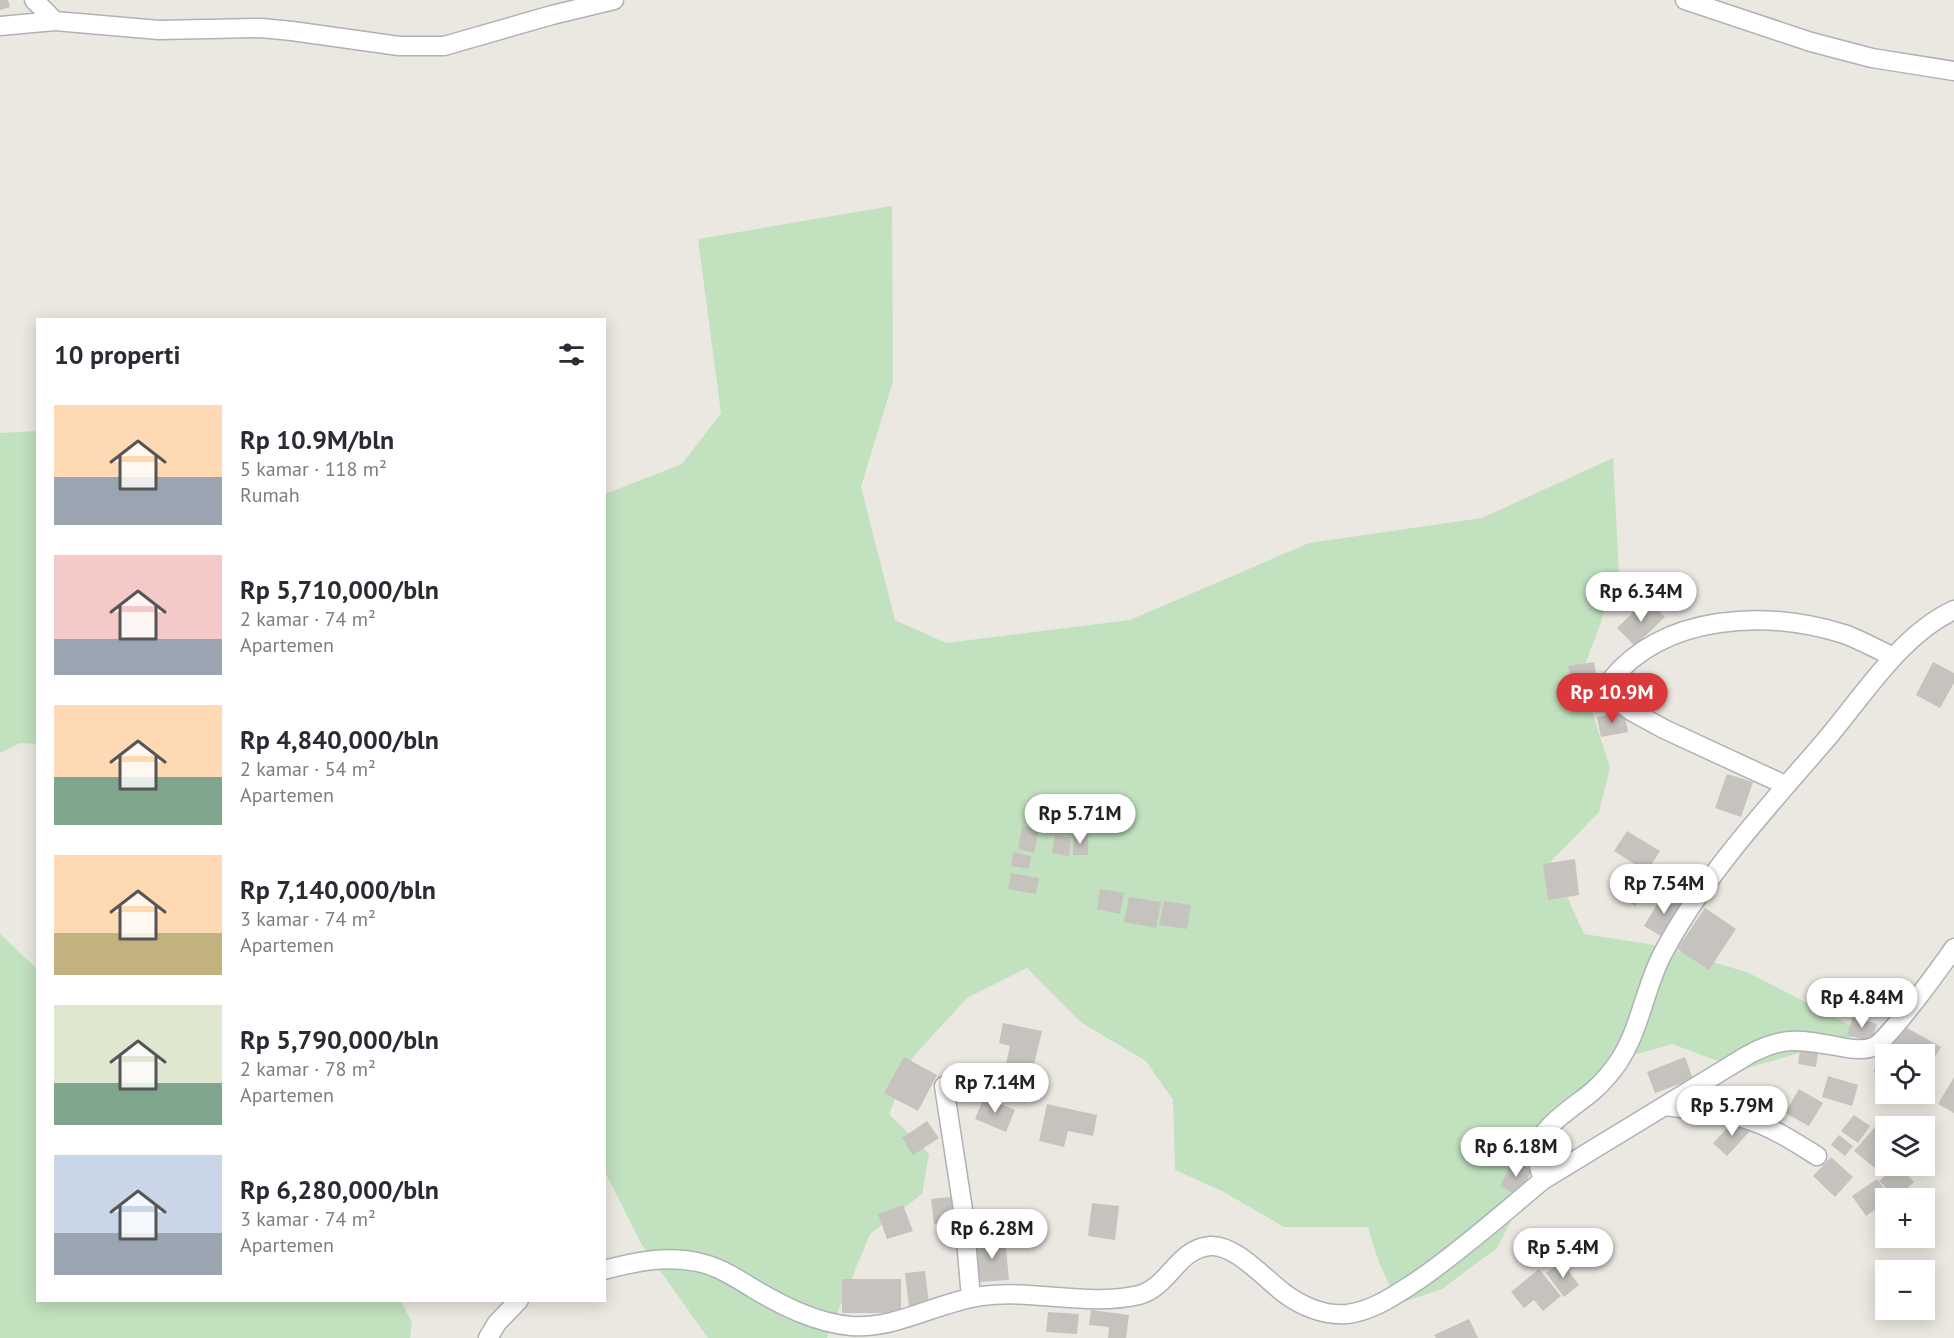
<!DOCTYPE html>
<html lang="id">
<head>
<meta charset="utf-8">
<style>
	body { margin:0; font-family:"PT Sans",sans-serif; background:#f2f2f3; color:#2b2b33; height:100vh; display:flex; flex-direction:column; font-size:22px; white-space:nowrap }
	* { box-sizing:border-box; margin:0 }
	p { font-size:20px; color:#7c7c81 }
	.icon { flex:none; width:33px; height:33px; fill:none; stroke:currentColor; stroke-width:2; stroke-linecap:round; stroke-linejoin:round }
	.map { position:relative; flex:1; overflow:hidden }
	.panel { position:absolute; left:36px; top:318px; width:570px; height:984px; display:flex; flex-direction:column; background:#fff; border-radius:0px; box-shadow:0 3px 15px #0003 }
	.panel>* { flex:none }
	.tools { position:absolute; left:1875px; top:1044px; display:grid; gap:12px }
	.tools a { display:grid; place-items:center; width:60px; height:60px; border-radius:0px; background:#fff; box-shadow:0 3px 15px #0003; font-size:30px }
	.price { position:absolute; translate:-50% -51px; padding:0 14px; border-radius:21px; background:#fff; color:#222; font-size:20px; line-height:39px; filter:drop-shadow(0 2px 3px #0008) }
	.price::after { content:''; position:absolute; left:50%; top:36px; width:18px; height:14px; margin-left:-9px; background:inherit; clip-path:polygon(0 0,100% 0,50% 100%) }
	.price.selected { background:#db383b; color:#fff }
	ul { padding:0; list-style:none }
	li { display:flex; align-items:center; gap:18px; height:150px; padding:0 18px }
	li span { display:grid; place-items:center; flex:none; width:168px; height:120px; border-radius:0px; color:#555 }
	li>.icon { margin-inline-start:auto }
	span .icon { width:72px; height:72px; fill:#fffc; stroke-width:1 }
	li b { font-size:26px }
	h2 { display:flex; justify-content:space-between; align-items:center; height:72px; padding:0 18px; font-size:26px }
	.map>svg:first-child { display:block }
	.green { fill:#c2e1bf }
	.building { fill:#c6c3be }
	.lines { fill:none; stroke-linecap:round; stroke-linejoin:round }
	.street-casing { stroke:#aeb2b6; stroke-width:21 }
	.street { stroke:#fff; stroke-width:18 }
</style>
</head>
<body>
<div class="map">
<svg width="1954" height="1338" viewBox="0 0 1954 1338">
	<rect width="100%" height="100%" fill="#ebe8e1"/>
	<!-- green -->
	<path class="green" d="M892 206 893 381 861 487 895 620 946 643 1130 620 1309 543 1482 518 1613 458 1619 573 1581 676 1610 768 1599 812 1551 861 1584 934 1661 946 1749 973 1865 1033 1742 1070 1672 1044 1609 1062 1533 1142 1518 1207 1497 1248 1442 1289 1398 1304 1378 1260 1368 1227H1284L1224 1192 1175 1170 1173 1100 1146 1061 1082 1023 1027 968 967 998 913 1057 889 1114 929 1154 922 1194 870 1234 827 1338H708L642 1245 605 1172V494L682 464 721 413 698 239Z
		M37 431V744L20 743 0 753V433Z
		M0 934 37 969 38 1300 401 1301 412 1323 410 1338H0Z"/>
	<!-- building -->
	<path class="building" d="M0 0H8L10 7 0 10Z
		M1647 599 1665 617 1635 646 1617 628Z
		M1594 662 1598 684 1572 688 1568 666Z
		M1933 662 1954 673V683L1940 708 1916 695Z
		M1624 712 1628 732 1601 737 1597 717Z
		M1727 774 1753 782 1741 817 1715 808Z
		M1061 805 1078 806 1077 822 1060 821Z
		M1022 826 1039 829 1034 853 1018 849Z
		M1627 831 1660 851 1647 872 1614 851Z
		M1055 835 1071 837 1069 856 1052 853Z
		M1073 835H1088V855H1073Z
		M1013 852 1031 856 1029 869 1011 866Z
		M1575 859 1579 895 1548 900 1543 864Z
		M1631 866 1653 882 1635 906 1614 891Z
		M1011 873 1039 878 1036 894 1008 889Z
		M1100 889 1124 893 1120 914 1097 909Z
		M1665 891 1685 903 1664 938 1644 926Z
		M1129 897 1161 902 1156 928 1124 922Z
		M1164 901 1191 905 1187 929 1159 925Z
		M1705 908 1736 929 1709 970 1677 949Z
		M1853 1016 1877 1024 1871 1042 1847 1035Z
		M1003 1023 1042 1031 1033 1069 1006 1064 1010 1046 999 1043Z
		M1900 1024 1941 1047 1924 1075V1054H1886V1078L1873 1072Z
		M1800 1050 1818 1053 1816 1067 1798 1064Z
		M904 1057 937 1075 918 1111 884 1093Z
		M1685 1057 1693 1079 1655 1093 1647 1072Z
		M1828 1076 1858 1085 1852 1106 1822 1097Z
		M1954 1077V1113L1938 1104Z
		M1799 1089 1823 1103 1809 1126 1785 1113Z
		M984 1097 1015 1110 1006 1132 975 1119Z
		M1047 1104 1097 1115 1093 1136 1068 1131 1064 1147 1039 1141Z
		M1854 1115 1870 1126 1858 1143 1841 1131Z
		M1737 1118 1751 1130 1727 1156 1713 1143Z
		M927 1121 939 1138 913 1155 902 1138Z
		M1875 1127 1886 1135V1166L1880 1172 1854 1151Z
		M1839 1135 1853 1146 1845 1156 1831 1145Z
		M1831 1157 1853 1177 1835 1197 1813 1176Z
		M1513 1160 1532 1170 1519 1196 1500 1186Z
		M1895 1166H1898L1914 1182 1897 1198 1879 1181Z
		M1877 1179 1890 1198H1886V1202L1866 1216 1852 1196Z
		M958 1196 961 1221 934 1224 931 1199Z
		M1092 1203 1119 1206 1115 1240 1088 1236Z
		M903 1205 913 1231 887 1239 878 1214Z
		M1005 1237 1009 1280 979 1282 975 1240Z
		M1562 1262 1579 1285 1564 1297 1546 1273Z
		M1539 1269 1561 1296 1543 1311 1534 1300 1524 1308 1511 1292Z
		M925 1271 929 1304 909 1307 905 1273Z
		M842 1279H901V1313H842Z
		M1091 1310 1129 1315 1126 1338H1108L1109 1327 1089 1325Z
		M1048 1312 1079 1314 1077 1334 1046 1332Z
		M1469 1319 1478 1338H1436L1434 1335Z"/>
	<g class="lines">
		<!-- street casing -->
		<g class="street-casing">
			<path id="street" d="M34 0 55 21
				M1685 0 1811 42 1872 58 1954 71
				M0 26 55 21 159 30 261 28 292 31 399 46H444L552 15 614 0
				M1785 785 1664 729 1631 711 1613 697 1609 690 1610 681C1665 613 1767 610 1844 634 1861 640 1878 650 1894 657
				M944 1086 964 1216 971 1298
				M1665 1106C1693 1110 1724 1111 1752 1121 1775 1129 1796 1143 1817 1156
				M1543 1180 1748 1055C1784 1035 1802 1040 1841 1047 1851 1049 1863 1051 1873 1047 1886 1043 1943 964 1954 948
				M604 1270C634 1262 667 1255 697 1262 718 1266 736 1278 754 1289 783 1306 816 1323 851 1326 898 1329 937 1302 982 1296 1034 1289 1087 1307 1139 1295 1169 1287 1177 1249 1210 1246 1235 1244 1264 1278 1284 1293 1301 1306 1324 1316 1347 1314 1373 1311 1395 1295 1417 1281 1462 1250 1502 1214 1543 1180 1540 1170 1536 1160 1537 1149 1539 1127 1577 1105 1593 1091 1602 1083 1610 1074 1617 1064 1640 1031 1644 990 1662 955 1702 878 1768 807 1824 742 1862 698 1900 635 1954 610
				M488 1338 497 1323 519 1300"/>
		</g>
		<!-- street -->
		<use href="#street" class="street"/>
	</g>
</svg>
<div class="tools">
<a><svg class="icon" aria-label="locate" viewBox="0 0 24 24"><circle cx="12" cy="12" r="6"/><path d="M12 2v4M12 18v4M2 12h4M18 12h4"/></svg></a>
<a><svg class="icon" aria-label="layers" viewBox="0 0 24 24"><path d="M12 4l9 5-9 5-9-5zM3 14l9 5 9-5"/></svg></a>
<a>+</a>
<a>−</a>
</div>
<b class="price" style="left:1641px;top:623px">Rp 6.34M</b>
<b class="price selected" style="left:1612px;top:724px">Rp 10.9M</b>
<b class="price" style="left:1080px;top:845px">Rp 5.71M</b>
<b class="price" style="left:1664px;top:915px">Rp 7.54M</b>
<b class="price" style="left:1862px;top:1029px">Rp 4.84M</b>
<b class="price" style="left:995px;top:1114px">Rp 7.14M</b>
<b class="price" style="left:1732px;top:1137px">Rp 5.79M</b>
<b class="price" style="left:1516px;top:1178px">Rp 6.18M</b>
<b class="price" style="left:992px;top:1260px">Rp 6.28M</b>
<b class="price" style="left:1563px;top:1279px">Rp 5.4M</b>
<section class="panel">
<h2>10 properti<svg class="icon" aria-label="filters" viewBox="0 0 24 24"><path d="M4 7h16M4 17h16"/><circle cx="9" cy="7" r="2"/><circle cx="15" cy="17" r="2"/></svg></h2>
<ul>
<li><span style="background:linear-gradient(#ffd9b3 60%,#9aa5b1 0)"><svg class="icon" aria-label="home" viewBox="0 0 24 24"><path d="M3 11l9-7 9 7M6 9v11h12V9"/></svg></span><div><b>Rp 10.9M/bln</b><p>5 kamar · 118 m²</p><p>Rumah</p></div></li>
<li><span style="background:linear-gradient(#f6c9c9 70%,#9aa5b1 0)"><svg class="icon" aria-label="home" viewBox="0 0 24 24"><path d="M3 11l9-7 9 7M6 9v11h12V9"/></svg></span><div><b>Rp 5,710,000/bln</b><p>2 kamar · 74 m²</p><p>Apartemen</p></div></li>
<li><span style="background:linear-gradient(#ffd9b3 60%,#7fa58c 0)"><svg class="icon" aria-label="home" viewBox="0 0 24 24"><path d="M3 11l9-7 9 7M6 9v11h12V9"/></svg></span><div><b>Rp 4,840,000/bln</b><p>2 kamar · 54 m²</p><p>Apartemen</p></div></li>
<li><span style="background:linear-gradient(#ffd9b3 65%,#c2b280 0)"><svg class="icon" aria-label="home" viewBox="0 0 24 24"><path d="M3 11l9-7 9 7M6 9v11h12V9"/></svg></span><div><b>Rp 7,140,000/bln</b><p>3 kamar · 74 m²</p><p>Apartemen</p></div></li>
<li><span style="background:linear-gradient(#dfe7d0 65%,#7fa58c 0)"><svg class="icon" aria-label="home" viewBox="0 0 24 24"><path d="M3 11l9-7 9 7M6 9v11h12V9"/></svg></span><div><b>Rp 5,790,000/bln</b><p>2 kamar · 78 m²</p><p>Apartemen</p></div></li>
<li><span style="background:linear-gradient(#c9d6e8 65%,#9aa5b1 0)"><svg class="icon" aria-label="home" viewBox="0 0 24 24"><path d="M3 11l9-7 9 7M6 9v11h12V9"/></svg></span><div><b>Rp 6,280,000/bln</b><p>3 kamar · 74 m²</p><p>Apartemen</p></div></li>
</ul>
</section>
</div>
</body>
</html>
